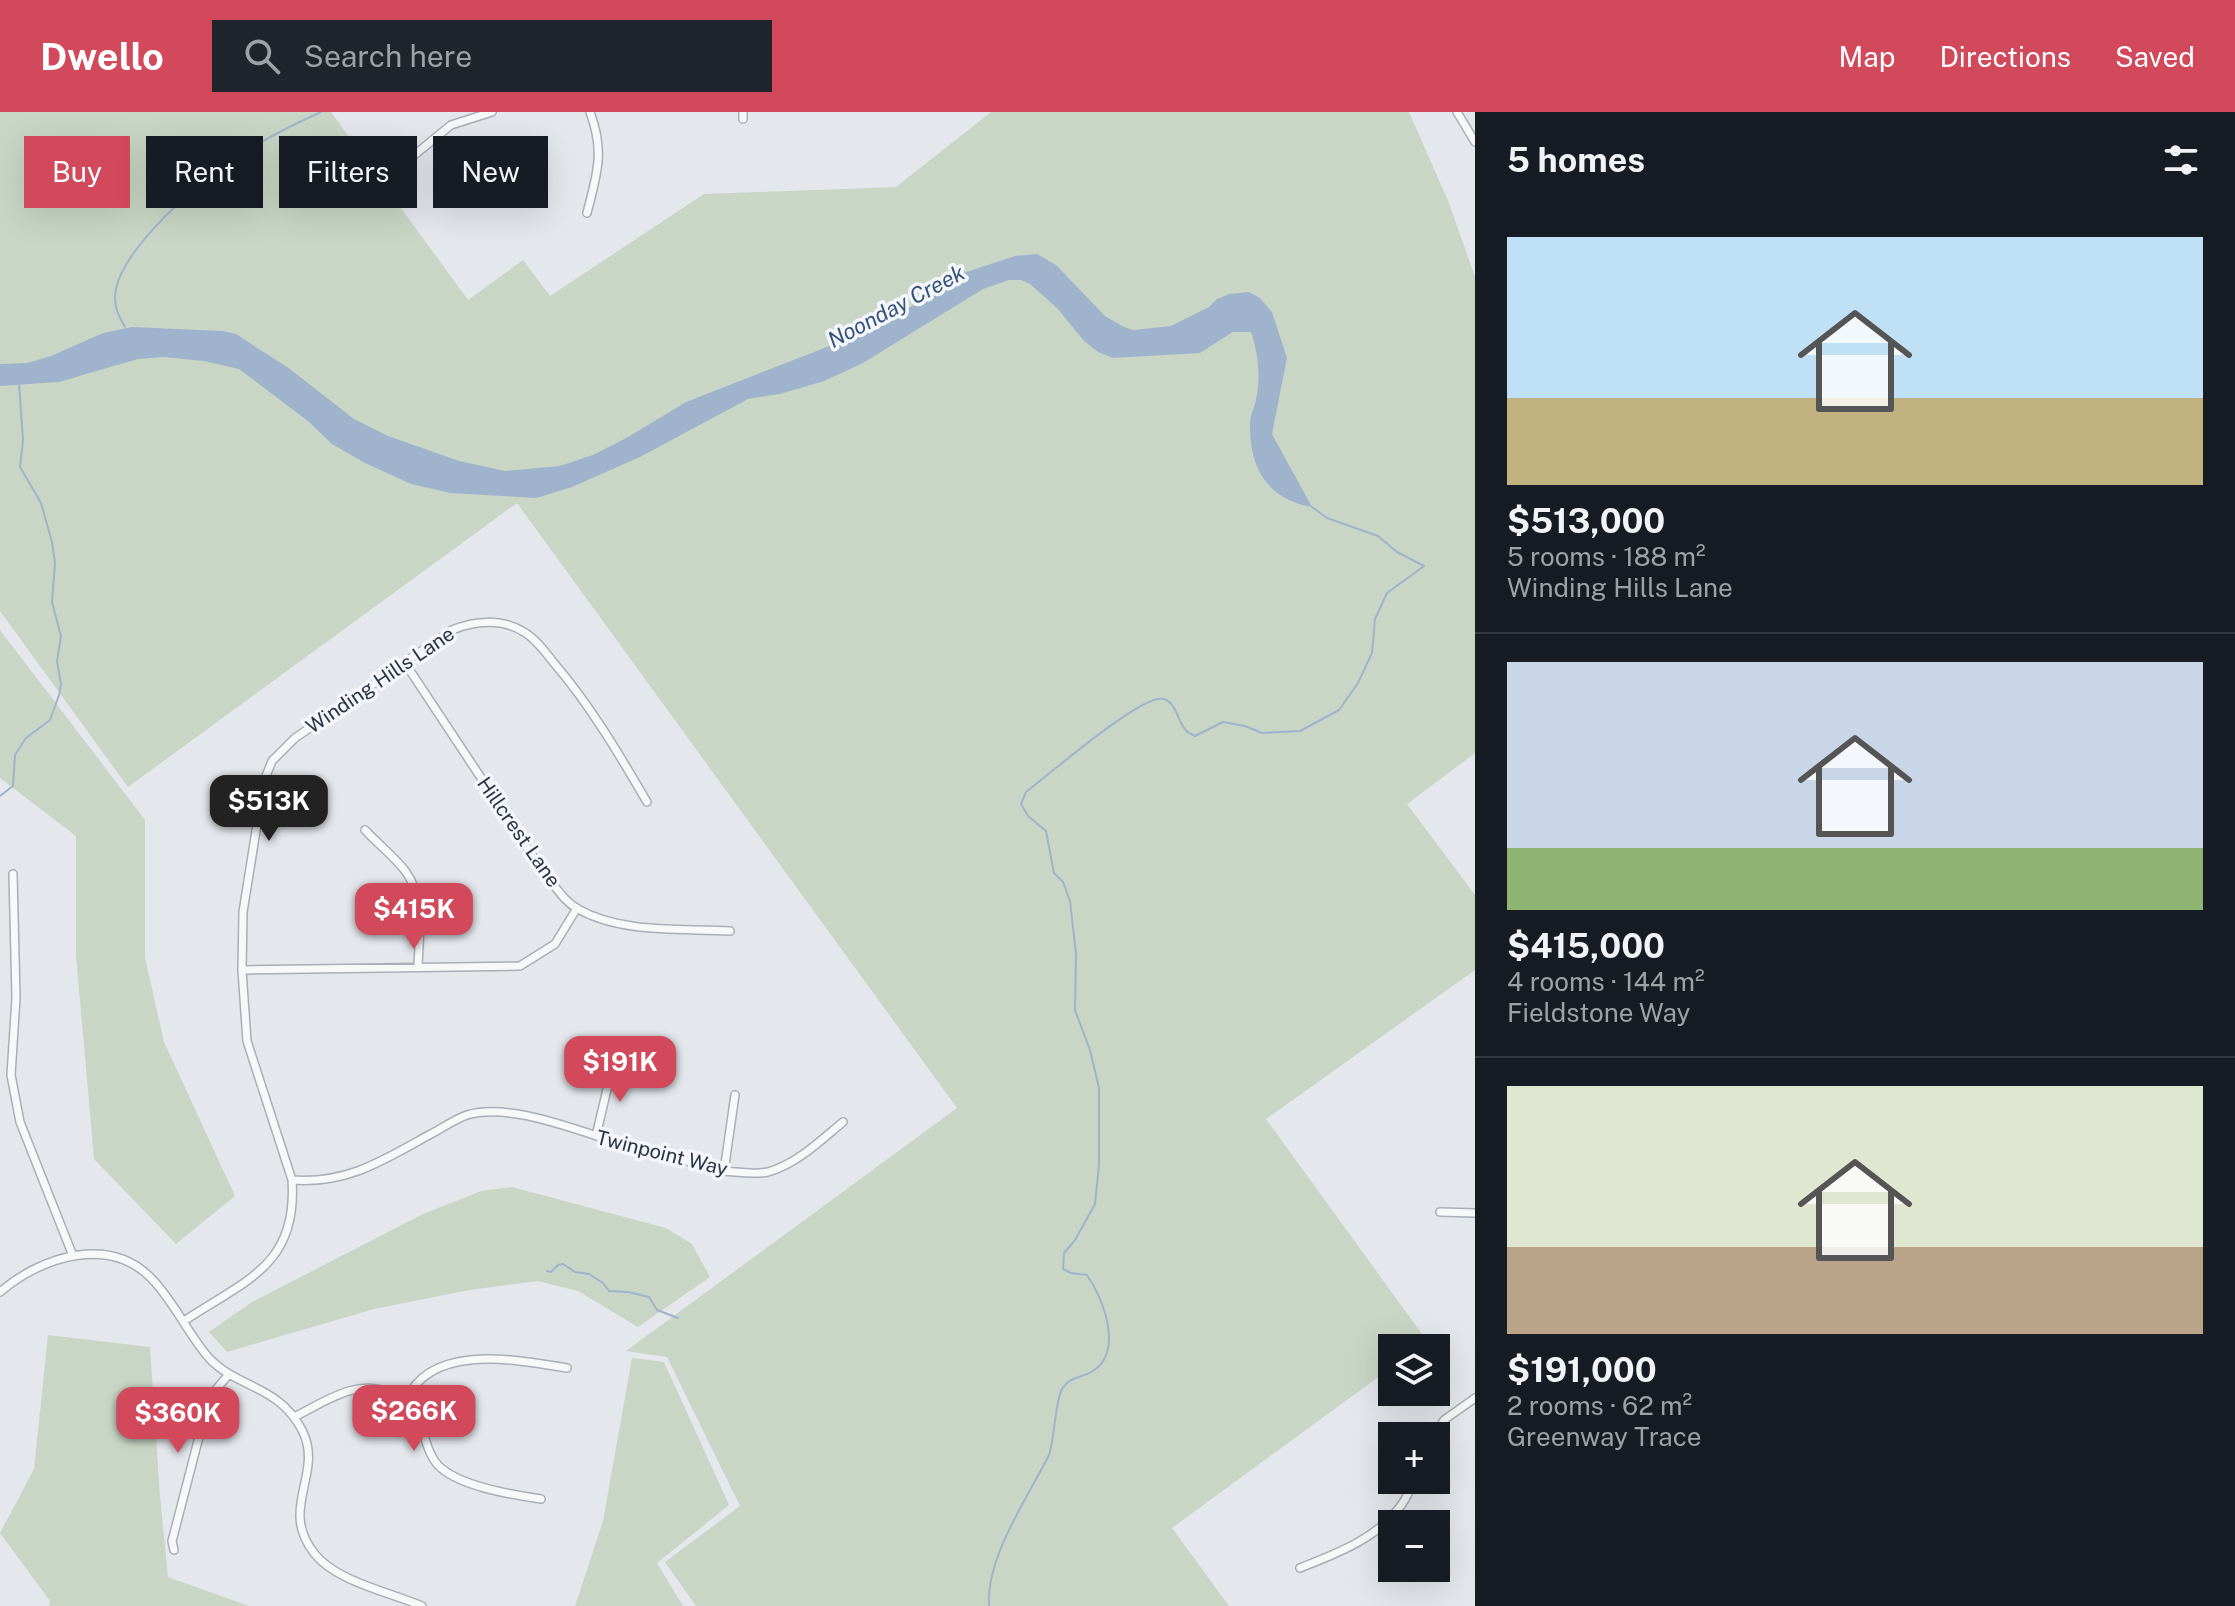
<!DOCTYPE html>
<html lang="en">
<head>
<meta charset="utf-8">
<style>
	body { margin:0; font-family:"Public Sans",sans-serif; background:#20242c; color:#f1f3f6; height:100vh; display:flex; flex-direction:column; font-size:30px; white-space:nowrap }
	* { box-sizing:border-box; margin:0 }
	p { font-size:26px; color:#9ea1a6 }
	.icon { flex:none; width:44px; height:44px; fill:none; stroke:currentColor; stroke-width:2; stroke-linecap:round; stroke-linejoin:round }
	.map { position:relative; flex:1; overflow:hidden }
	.details { display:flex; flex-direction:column; background:#171b24; width:760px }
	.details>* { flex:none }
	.guide { position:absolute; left:24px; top:24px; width:760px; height:72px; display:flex; gap:16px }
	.fabs { position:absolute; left:1378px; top:1222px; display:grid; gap:16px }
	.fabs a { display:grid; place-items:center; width:72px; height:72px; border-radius:0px; background:#171b24; box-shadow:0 8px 32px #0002; font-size:40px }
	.price { position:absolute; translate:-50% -68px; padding:0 18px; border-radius:16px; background:#d1495b; color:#fff; font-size:26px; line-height:52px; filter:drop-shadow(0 2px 4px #0008) }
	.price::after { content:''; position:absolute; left:50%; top:48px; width:24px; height:18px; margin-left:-12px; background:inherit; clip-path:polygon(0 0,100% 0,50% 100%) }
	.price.active { background:#222; color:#fff }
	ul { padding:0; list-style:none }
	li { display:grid; align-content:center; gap:16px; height:424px; padding:0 32px }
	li+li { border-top:2px solid #363941 }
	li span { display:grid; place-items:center; height:248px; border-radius:0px; color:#555 }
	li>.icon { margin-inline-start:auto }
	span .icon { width:144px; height:144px; fill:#fffc; stroke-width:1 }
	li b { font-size:34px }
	h2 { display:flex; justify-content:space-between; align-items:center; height:96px; padding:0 32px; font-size:34px }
	.tag { padding:0 28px; border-radius:0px; background:#171b24; box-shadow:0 8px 32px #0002; font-size:28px; line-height:72px }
	.tag.active { background:#d1495b; color:#fff }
	header { display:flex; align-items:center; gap:48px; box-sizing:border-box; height:112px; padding:0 40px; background:#d1495b; color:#fff }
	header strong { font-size:38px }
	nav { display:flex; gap:44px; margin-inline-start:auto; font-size:28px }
	.search { width:560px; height:72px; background:#20242c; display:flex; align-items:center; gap:20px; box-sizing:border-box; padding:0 28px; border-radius:0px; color:#9ea1a6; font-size:30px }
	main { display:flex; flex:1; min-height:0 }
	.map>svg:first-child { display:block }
	.green { fill:#c9d6c5 }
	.water { fill:#9fb4cc }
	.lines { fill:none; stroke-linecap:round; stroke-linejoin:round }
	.stream { stroke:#9fb4cc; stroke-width:2 }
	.minor-casing { stroke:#a9aeb7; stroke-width:10 }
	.minor { stroke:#f7f8fa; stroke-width:7 }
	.labels { text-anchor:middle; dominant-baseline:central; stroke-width:7; stroke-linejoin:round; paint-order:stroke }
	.street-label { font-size:20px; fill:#2b3445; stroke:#f4f6f9 }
	.water-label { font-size:22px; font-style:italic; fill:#34527a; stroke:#f4f6f9 }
</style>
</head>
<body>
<header>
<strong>Dwello</strong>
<div class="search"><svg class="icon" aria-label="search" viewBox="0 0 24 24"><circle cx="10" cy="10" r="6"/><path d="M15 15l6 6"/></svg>Search here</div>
<nav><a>Map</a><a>Directions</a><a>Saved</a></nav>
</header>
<main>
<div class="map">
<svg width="1475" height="1494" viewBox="0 0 1475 1494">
	<rect width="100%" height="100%" fill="#e4e7ec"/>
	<!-- green -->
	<path class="green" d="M0 0H331L468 188 523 148 550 184 704 82 896 75 991 0H1409L1449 91 1475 165V641L1407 692 1475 783V858L1266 1007 1427 1229 1417 1236H1392V1255L1172 1416 1229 1494H696L665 1450 740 1394 667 1245 626 1239 957 996 517 391 128 675 0 499Z
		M0 518 145 708V846L164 930 235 1084 176 1132 94 1047 76 843V724L0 666Z
		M512 1075 666 1116 692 1132 710 1165 638 1215 578 1179 538 1169 469 1178 374 1197 227 1240 209 1220 252 1190 423 1102 481 1079Z
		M48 1223 150 1235 160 1384 168 1465 249 1494H49L50 1489 0 1421 34 1357Z
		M632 1246 664 1250 729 1393 657 1451 683 1494H575L603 1409Z"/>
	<!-- water -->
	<path class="water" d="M1037 142 1056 153 1105 204 1124 215 1133 218 1171 214 1209 195 1217 187 1229 182 1249 180 1260 186 1272 200 1287 246 1272 322 1312 395C1267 387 1249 356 1250 311 1250 303 1255 295 1256 287 1261 265 1258 241 1251 220H1233L1200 241 1113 246 1098 240 1084 229 1057 196 1030 172 1021 168H1009L983 177 863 251 824 269 780 282 748 287 640 345 572 375 536 386 450 381 411 372 365 351 332 332 309 310 239 257 204 249 164 245 138 247 59 270 0 274V252L27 251 51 244 103 221 132 215 223 219 236 222 290 257 354 307 388 324 459 349 505 359 560 354 593 343 628 325 686 290 868 219 919 190 957 163 1015 144Z"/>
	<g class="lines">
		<!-- stream -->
		<path class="stream" d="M125 215C120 206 115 198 115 187 114 141 203 66 240 43 265 27 294 12 321 0
			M0 684 13 674 15 643 26 626 50 608 59 583 61 572 57 549 61 524 52 490 55 451 52 430 41 391 20 355 23 328 19 271
			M547 1159 551 1160 558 1153 563 1152 575 1160 589 1162 603 1171 609 1179 628 1180 649 1185 657 1198 678 1206
			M989 1494C986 1445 1027 1387 1049 1343 1055 1325 1055 1290 1062 1277 1070 1264 1082 1266 1093 1259 1124 1239 1103 1186 1087 1163L1071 1161 1063 1157 1064 1141 1075 1128 1095 1092 1099 1053V976L1090 938 1075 898 1076 842 1070 789 1063 770 1054 761 1046 719 1028 704 1021 692 1026 680C1046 665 1145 579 1164 587 1177 592 1177 608 1185 617 1187 621 1192 622 1195 624L1223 610 1245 614 1262 621 1300 619 1339 598 1358 571 1372 541 1375 507 1387 481 1424 454 1397 440 1378 424 1327 406 1312 395"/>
		<!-- minor casing -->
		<g class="minor-casing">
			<path id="minor" d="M1457 0 1475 30
				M743 7V0
				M401 54 451 13 492 0
				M587 101C597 62 605 40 590 0
				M405 551 544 761C555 773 563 789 578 797 622 822 682 816 730 819
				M365 718C378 732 395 745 406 760 425 786 419 824 418 855
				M13 762 16 886 11 963 20 1010 73 1144
				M242 858 520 854 555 832 577 796
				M596 1024 613 952
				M724 1059 735 983
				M292 1068C347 1072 382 1049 429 1023 441 1017 455 1007 467 1003 512 990 579 1020 623 1032 656 1041 690 1050 724 1059 739 1060 753 1063 768 1060 797 1052 821 1028 843 1010
				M1440 1100 1475 1101
				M0 1180C42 1144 110 1123 152 1167 175 1191 188 1222 209 1246 238 1277 280 1273 303 1320 323 1363 279 1396 314 1441 335 1469 389 1480 422 1494
				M184 1209C246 1168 298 1153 292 1068L247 929 242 858 243 800 264 669 272 649 295 626 452 518C474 509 502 506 524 520 536 527 545 540 554 551 590 593 619 642 647 690
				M406 1289C430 1230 518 1248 567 1256
				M294 1305C325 1290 357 1265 392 1282 404 1288 412 1292 418 1306 425 1322 427 1344 441 1356 463 1375 513 1383 541 1387
				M1434 1324 1444 1308 1475 1286
				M174 1438 172 1429 176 1414 209 1286 229 1262
				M1300 1456C1335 1442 1376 1427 1399 1396 1406 1388 1410 1377 1415 1368"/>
		</g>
		<!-- minor -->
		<use href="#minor" class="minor"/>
	</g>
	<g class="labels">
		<!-- street labels -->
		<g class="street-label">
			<text transform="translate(380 568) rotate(-34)">Winding Hills Lane</text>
			<text transform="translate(519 720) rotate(55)">Hillcrest Lane</text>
			<text transform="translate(662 1041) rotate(14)">Twinpoint Way</text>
		</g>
		<!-- water labels -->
		<g class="water-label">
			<text transform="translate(896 194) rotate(-28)">Noonday Creek</text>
		</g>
	</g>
</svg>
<div class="fabs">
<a><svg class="icon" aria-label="layers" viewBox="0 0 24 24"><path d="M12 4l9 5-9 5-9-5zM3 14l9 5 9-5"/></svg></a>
<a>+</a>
<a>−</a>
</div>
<b class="price active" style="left:269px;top:731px">$513K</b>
<b class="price" style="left:414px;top:839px">$415K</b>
<b class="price" style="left:620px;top:992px">$191K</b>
<b class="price" style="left:414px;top:1341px">$266K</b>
<b class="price" style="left:178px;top:1343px">$360K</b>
<div class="guide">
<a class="tag active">Buy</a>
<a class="tag">Rent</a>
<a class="tag">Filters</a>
<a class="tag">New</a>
</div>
</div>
<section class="details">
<h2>5 homes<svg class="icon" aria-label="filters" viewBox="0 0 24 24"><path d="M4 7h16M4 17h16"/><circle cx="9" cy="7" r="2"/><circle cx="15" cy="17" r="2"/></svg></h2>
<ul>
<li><span style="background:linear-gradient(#bfe0f5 65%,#c2b280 0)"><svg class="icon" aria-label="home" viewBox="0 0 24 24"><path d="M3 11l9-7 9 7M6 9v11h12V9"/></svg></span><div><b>$513,000</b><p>5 rooms · 188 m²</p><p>Winding Hills Lane</p></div></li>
<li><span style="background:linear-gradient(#c9d6e8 75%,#8fb573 0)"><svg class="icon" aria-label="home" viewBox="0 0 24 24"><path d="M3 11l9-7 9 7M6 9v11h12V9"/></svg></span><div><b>$415,000</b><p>4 rooms · 144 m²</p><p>Fieldstone Way</p></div></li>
<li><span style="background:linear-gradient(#dfe7d0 65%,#b9a48a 0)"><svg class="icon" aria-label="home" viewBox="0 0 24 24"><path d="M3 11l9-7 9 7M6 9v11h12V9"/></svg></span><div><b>$191,000</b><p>2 rooms · 62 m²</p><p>Greenway Trace</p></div></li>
</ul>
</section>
</main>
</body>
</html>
